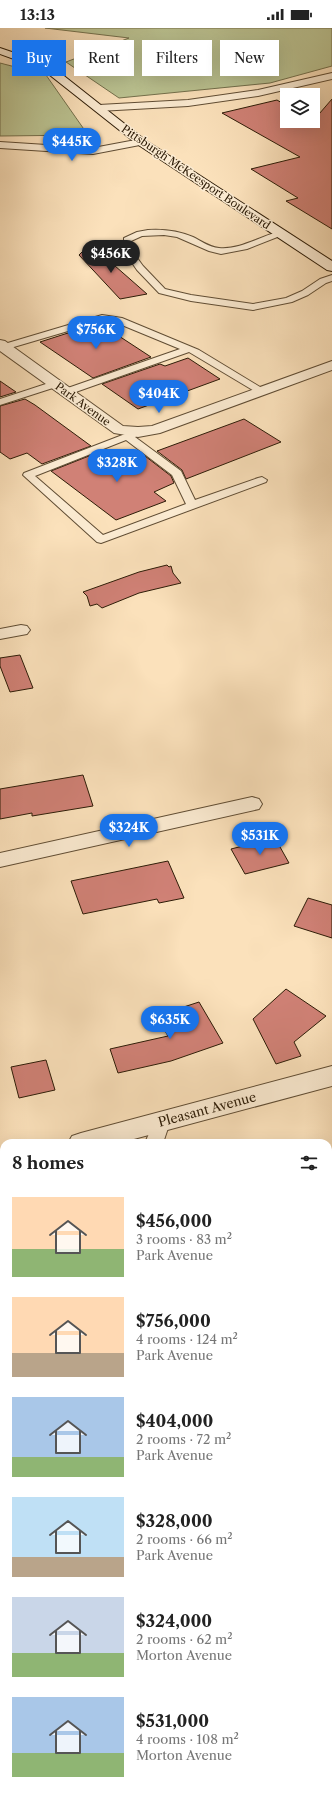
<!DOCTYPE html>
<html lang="en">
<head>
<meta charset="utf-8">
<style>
	body { margin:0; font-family:"Libre Caslon Text",serif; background:#f6f6f6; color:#222; height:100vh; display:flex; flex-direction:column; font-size:15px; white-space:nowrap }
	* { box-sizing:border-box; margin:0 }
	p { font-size:13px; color:#767676 }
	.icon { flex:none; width:22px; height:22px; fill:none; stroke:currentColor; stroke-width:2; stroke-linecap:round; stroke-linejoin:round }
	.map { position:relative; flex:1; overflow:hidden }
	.drawer { position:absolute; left:0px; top:1111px; width:332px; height:656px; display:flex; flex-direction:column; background:#fff; border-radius:12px 12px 0 0; box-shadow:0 4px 16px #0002 }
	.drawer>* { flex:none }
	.guide { position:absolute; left:12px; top:12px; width:308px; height:36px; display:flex; gap:8px }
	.controls { position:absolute; left:280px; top:60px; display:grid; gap:8px }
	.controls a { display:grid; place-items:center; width:40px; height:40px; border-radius:0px; background:#fff; box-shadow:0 4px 16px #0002; font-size:20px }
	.price { position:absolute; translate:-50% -34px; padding:0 9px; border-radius:14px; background:#1a73e8; color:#fff; font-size:13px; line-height:26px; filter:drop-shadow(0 1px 2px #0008) }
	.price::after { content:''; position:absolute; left:50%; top:24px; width:12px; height:9px; margin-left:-6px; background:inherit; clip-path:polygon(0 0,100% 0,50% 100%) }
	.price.active { background:#222; color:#fff }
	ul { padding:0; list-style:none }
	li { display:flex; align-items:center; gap:12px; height:100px; padding:0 12px }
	li span { display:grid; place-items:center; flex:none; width:112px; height:80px; border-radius:0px; color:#555 }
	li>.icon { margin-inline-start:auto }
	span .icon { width:48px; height:48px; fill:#fffc; stroke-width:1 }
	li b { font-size:17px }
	h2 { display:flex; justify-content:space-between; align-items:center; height:48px; padding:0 12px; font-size:17px }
	.tag { padding:0 14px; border-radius:0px; background:#fff; box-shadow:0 4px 16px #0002; font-size:14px; line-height:36px }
	.tag.active { background:#1a73e8; color:#fff }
	.status { display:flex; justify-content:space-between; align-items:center; height:28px; padding:0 20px; background:#fff; direction:ltr }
	.status svg { height:11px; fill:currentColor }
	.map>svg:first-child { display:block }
	.green { fill:#bbc392; stroke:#74704c }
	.building { fill:#d08176; stroke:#2d1c07 }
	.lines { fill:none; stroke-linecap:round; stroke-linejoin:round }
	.lane-casing { stroke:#604d34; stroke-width:2 }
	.street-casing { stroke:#604d34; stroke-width:2 }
	.secondary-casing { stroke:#2d1c07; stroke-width:2 }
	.primary-casing { stroke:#2d1c07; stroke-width:2 }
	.lane { fill:#fcecd3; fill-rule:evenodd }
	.street { fill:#fcecd3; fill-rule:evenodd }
	.secondary { fill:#fcecd3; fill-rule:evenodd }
	.primary { fill:#eec07e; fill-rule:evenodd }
	.labels { text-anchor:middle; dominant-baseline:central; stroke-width:3; stroke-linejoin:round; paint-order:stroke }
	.far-street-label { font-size:11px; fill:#2d1c07; stroke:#fcecd3 }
	.street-label { font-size:13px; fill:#2d1c07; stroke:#fcecd3 }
</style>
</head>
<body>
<div class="status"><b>13:13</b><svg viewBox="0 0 49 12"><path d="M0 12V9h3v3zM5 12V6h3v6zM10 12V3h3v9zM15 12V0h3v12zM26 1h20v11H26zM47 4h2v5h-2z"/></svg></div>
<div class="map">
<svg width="332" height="1767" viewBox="0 0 332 1767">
	<rect width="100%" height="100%" fill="#fbe1bb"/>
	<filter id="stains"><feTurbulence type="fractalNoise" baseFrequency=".005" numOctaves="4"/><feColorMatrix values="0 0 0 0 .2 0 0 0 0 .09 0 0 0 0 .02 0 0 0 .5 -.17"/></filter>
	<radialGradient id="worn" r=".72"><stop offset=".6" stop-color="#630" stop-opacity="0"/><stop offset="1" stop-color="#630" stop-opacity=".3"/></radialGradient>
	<!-- green -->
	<path class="green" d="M45 0H332V38L270 55 119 70 66 34 129 10Z
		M0 35 46 47 88 107 0 108Z"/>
	<!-- building -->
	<path class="building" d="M332 71V201L286 173 298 170 251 141 300 129 222 85 277 72 287 78V93H313Z
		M90 216 147 266 120 271 79 227Z
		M99 295 151 329 93 350 40 314Z
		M188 330 220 351 138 381 102 356 160 336 165 338Z
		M0 353 16 364 0 369Z
		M25 371 35 377 91 418 42 436 27 425 10 431 0 424V378Z
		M244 391 281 414 186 451 182 442 157 423Z
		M99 424 119 438 145 428 171 448 174 455 154 464 166 473 116 492 51 443Z
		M167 537 169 539 171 538 173 545 181 555 139 565 102 580 97 576 90 578 87 568 83 564 139 544Z
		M20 627 33 660 10 664 0 638V630Z
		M83 747 93 778 32 788V785L0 791V761Z
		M275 810 289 835 245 846 231 821Z
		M168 833 184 870 159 875 157 871 83 886 71 853Z
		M308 870 332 877V910L294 898Z
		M286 961 326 988 294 1014 301 1028 276 1036 253 991Z
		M199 974 223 1015 171 1033 118 1045 110 1021 168 1008 156 988Z
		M46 1032 55 1062 19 1070 11 1039Z"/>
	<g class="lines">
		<!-- lane casing -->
		<g class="lane-casing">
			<path id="lane" d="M148 202C163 201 179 203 193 209 201 213 209 219 219 220 240 222 261 208 281 203L285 206 247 221 221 226 209 223 177 209 164 207 142 208 131 213 132 223 143 238 165 261 191 267 253 276 286 270 302 263 320 251 332 247V253L326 255 308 267 292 274 253 282 191 273 159 265 137 242 124 223V210L137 204Z
				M102 287 122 290 199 322 265 362 264 364H256L189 324 70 366H62L61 364 62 362 180 321 117 295 102 293 7 321 0 320 1 317Z
				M55 353 60 356 59 358 0 377V371Z
				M138 401 143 404 135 409 181 443 195 472 258 450 262 449 267 452 266 454 101 515 97 514 23 447 24 445ZM126 412 172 447 186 476 103 507 35 448Z
				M162 1087 168 1089 170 1094 163 1115H145L156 1089Z
				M4 1320V1339L0 1341V1322Z"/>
		</g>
		<!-- street casing -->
		<g class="street-casing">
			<path id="street" d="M332 45V51L258 68 188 78 99 83 93 80 99 77 188 72 258 62Z
				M141 111 145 112 147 114 145 116 93 126 0 120V114L93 120Z
				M0 312 5 313 123 398 138 399 152 398 332 333V342L160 405 138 409 114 405 0 323Z
				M21 597 27 598 30 602 27 606 0 611V601Z
				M252 769 259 771 262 776 259 781 0 839V825Z
				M332 1038V1058L119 1115H68L72 1108 81 1105Z
				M4 1125V1147L0 1148V1126Z"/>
		</g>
		<!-- secondary casing -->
		<g class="secondary-casing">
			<path id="secondary" d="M0 20 44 35 59 44 145 112 332 233V243L327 242 137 116 51 48 36 39 0 26Z"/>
		</g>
		<!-- primary casing -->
		<g class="primary-casing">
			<path id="primary" d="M332 1292V1327L328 1329V1294Z
				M4 1601V1633L0 1635V1603Z"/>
		</g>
		<!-- lane -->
		<use href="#lane" class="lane"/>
		<!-- street -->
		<use href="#street" class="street"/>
		<!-- secondary -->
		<use href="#secondary" class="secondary"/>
		<!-- primary -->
		<use href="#primary" class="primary"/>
	</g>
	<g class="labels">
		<!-- far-street labels -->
		<g class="far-street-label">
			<text transform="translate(196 149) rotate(34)">Pittsburgh McKeesport Boulevard</text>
			<text transform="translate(83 376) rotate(36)">Park Avenue</text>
		</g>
		<!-- street labels -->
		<g class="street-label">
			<text transform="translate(207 1081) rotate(-15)">Pleasant Avenue</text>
		</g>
	</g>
	<rect width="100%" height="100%" filter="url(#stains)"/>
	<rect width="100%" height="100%" fill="url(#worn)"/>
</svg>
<div class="controls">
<a><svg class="icon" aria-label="layers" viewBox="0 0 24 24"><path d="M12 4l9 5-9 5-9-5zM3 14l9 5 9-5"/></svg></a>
</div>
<b class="price" style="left:72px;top:134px">$445K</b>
<b class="price active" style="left:111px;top:246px">$456K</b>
<b class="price" style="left:96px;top:322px">$756K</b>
<b class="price" style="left:159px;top:386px">$404K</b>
<b class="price" style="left:117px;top:455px">$328K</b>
<b class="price" style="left:129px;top:820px">$324K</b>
<b class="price" style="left:260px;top:828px">$531K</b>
<b class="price" style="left:170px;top:1012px">$635K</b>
<div class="guide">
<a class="tag active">Buy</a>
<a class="tag">Rent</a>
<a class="tag">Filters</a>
<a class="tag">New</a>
</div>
<section class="drawer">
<h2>8 homes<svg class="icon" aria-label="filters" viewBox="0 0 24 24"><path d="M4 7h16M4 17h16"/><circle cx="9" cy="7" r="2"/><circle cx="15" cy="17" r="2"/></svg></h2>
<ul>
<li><span style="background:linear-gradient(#ffd9b3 65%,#8fb573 0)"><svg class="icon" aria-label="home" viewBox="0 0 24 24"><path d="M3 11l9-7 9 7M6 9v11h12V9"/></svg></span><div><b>$456,000</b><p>3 rooms · 83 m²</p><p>Park Avenue</p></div></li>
<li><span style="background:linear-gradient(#ffd9b3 70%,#b9a48a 0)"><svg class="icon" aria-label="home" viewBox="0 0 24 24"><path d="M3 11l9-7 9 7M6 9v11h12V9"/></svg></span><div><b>$756,000</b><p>4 rooms · 124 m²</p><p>Park Avenue</p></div></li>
<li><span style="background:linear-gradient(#a9c7e8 75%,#8fb573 0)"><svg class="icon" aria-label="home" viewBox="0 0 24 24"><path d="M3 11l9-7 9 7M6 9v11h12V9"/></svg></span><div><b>$404,000</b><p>2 rooms · 72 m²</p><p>Park Avenue</p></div></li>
<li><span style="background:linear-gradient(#bfe0f5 75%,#b9a48a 0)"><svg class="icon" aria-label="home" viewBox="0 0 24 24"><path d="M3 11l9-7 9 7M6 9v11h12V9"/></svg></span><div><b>$328,000</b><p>2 rooms · 66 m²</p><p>Park Avenue</p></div></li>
<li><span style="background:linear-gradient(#c9d6e8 70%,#8fb573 0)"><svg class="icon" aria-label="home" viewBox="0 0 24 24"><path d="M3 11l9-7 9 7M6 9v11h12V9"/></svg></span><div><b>$324,000</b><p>2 rooms · 62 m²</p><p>Morton Avenue</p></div></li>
<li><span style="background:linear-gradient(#a9c7e8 70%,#8fb573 0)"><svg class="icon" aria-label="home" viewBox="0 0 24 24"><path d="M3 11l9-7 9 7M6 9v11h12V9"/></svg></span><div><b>$531,000</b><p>4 rooms · 108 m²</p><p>Morton Avenue</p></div></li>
</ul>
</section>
</div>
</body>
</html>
